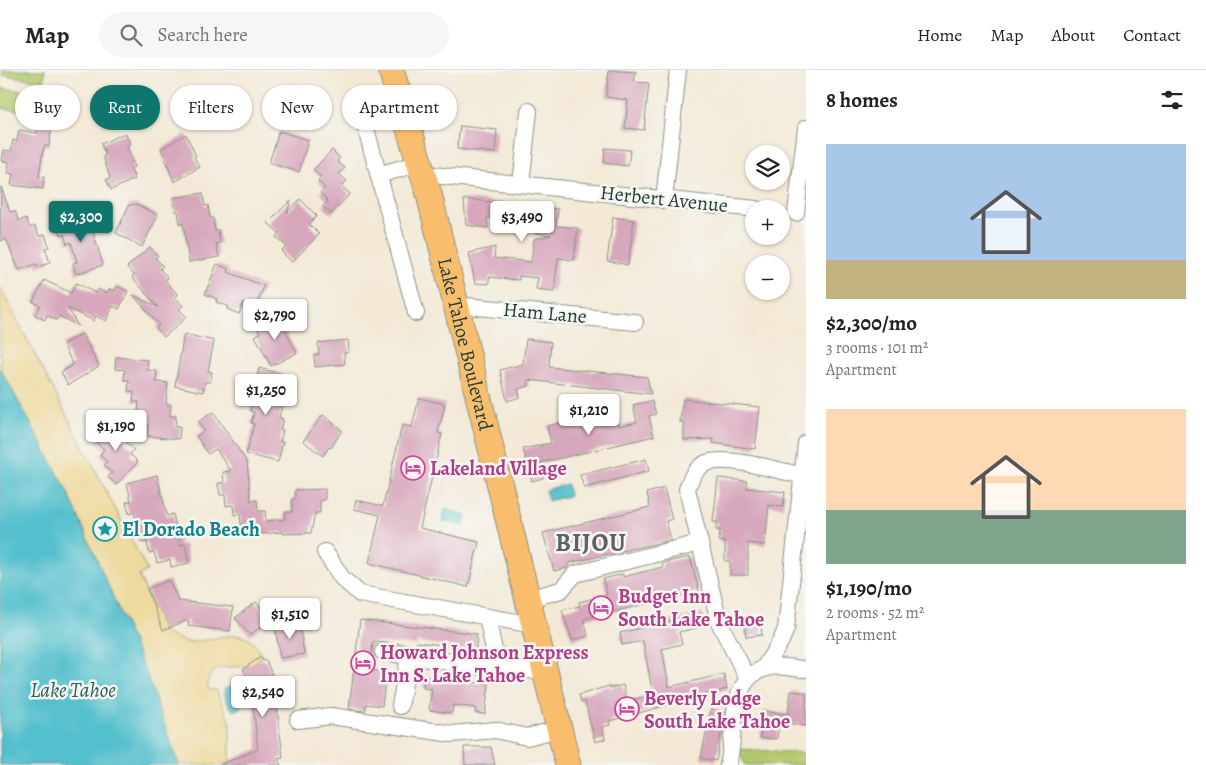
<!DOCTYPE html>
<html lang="en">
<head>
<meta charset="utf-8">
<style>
	body { margin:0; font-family:Alegreya,serif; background:#f6f6f6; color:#222; height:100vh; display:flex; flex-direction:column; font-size:19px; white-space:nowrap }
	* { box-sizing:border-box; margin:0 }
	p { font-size:16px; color:#767676 }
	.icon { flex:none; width:28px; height:28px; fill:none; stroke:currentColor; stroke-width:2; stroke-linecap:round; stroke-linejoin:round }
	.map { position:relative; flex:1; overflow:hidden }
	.side { display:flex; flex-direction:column; background:#fff; width:400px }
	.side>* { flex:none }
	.top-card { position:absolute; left:15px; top:15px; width:475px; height:45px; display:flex; gap:10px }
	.controls { position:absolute; left:745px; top:75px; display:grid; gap:10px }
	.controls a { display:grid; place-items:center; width:45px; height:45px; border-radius:50%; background:#fff; box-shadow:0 1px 4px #0004; font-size:25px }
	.price { position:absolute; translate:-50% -42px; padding:0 11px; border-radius:5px; background:#fff; color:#222; font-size:16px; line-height:32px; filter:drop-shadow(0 1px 2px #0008) }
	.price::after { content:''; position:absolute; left:50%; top:30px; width:15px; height:11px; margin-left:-8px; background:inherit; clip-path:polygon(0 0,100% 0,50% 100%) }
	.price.active { background:#0f766e; color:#fff }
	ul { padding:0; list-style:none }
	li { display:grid; align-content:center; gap:10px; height:265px; padding:0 20px }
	li span { display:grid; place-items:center; height:155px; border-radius:0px; color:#555 }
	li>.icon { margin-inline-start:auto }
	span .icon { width:90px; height:90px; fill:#fffc; stroke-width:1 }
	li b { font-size:21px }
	h2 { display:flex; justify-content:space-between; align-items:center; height:60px; padding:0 20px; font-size:21px }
	.pill { padding:0 18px; border-radius:22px; background:#fff; box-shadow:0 1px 4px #0004; font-size:18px; line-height:45px }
	.pill.active { background:#0f766e; color:#fff }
	header { display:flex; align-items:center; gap:30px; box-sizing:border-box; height:70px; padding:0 25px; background:#fff; border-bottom:1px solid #e0e0e0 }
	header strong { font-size:24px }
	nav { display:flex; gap:28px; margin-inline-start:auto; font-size:18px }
	.search { width:350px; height:45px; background:#f6f6f6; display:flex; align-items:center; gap:12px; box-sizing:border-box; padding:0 18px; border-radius:28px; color:#767676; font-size:19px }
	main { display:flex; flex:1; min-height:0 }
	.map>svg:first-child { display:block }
	.green { fill:#b3c86c; stroke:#698250 }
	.sand { fill:#eeda9e; stroke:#868c69 }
	.water { fill:#54c0cd; stroke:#3a7e80 }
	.building { fill:#d7a7bc }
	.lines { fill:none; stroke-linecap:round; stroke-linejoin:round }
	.minor-casing { stroke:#899385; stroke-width:18 }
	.highway-casing { stroke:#899385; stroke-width:27 }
	.minor { stroke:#fff; stroke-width:16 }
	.highway { stroke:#f9be6d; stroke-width:25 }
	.labels { text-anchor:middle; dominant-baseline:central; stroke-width:5; stroke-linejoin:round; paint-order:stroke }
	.street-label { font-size:20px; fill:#1f3d34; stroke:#f6f6f2 }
	.hotel-label { font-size:20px; font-weight:bold; fill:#b23c85; stroke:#f6f6f2; text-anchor:start }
	.culture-label { font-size:20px; font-weight:bold; fill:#0d838f; stroke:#f6f6f2; text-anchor:start }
	.water-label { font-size:21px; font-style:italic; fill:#2c5e5a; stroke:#f6f6f2 }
	.district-label { font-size:25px; font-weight:bold; letter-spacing:1px; fill:#5f6264; stroke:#f6f6f2 }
</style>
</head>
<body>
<header>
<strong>Map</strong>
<div class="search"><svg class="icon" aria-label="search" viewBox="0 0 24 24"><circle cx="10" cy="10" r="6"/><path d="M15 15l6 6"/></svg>Search here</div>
<nav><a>Home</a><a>Map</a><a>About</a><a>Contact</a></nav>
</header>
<main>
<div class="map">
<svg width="806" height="695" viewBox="0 0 806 695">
	<rect width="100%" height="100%" fill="#f6f6f2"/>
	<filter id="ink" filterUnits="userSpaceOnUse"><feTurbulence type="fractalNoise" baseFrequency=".02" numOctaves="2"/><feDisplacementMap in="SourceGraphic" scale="10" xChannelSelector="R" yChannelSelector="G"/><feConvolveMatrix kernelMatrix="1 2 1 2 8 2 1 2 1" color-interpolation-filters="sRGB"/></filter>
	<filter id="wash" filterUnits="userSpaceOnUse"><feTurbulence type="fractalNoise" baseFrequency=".0096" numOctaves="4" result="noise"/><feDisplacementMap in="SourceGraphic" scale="20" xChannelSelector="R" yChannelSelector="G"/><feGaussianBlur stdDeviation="1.12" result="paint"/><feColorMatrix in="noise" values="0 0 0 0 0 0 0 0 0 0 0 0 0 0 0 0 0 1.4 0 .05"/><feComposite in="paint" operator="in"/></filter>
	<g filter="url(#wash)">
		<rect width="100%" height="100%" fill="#f3e9d6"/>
		<!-- green -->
		<path class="green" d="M3 0H45L44 11 2 5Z
			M1 18 43 23 40 43 0 38Z
			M739 679 806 683V695H745Z"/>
		<!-- sand -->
		<path class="sand" d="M0 217 147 500 139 506 164 563C172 566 182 572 190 572 217 572 247 550 261 586L256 595C238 600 205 588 208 620H216L230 651V695H178L146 603 66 418 0 298Z"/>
		<!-- water -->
		<path class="water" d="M0 298 66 418 146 603 179 695H0Z
			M567 414 569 426 548 431 545 420Z
			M445 439 466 445 464 456 442 451Z
			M233 615 239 626 241 638 233 641 226 631 224 619Z"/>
		<g id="blocks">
			<!-- building -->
			<path class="building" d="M609 0 636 2 634 12 649 13 644 60 625 58 628 30 606 27Z
				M38 54 52 56 49 76H44L42 86 39 107H44L43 119 11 115 13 104 8 103 9 92 2 91 4 80 11 81 13 70 17 71 19 60 37 63Z
				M460 56 497 60 495 83 457 79Z
				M279 61 308 70 299 102 269 93Z
				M125 63 130 73 127 75 134 97 130 98 135 109 111 120 106 110 110 108 103 86 106 85 101 74Z
				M186 64 196 86 194 87 200 97 174 112 161 79Z
				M605 78 630 80 628 96 604 93Z
				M332 80 340 88 337 91 345 98 339 104 347 111 341 116 350 124 331 144 323 136 328 131 320 123 325 118 318 111 321 107 313 100Z
				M1 117 10 142 15 141 19 151 26 148 30 158 35 156 39 166 45 164 49 177 45 178 50 193 37 197 36 194 19 200 6 169 0 171Z
				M203 123 205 136 208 135 210 148H213L215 161 218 160 220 173 216 174 219 187 189 192 183 153 180 154 178 141H175L173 128Z
				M300 129 317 146 309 154 319 164 292 192 281 181 286 176 276 167 279 163 268 153 291 130 287 143Z
				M464 129 558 139 556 156 578 158 574 190 558 188 554 222 536 220 538 208 519 206V210L489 207V214L475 213 469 183 495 177 494 188 531 192 534 169 551 165 534 163 535 154 487 148 488 158 466 155Z
				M136 134 158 145 142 177 116 163 129 135Z
				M81 143 85 157 91 155 103 195 76 204 73 193 77 192 71 172 67 174 64 164 61 165 57 154 60 153 59 150Z
				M613 147 634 150 628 195 607 191Z
				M150 177 158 186 155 188 163 196 160 199 168 208 165 210 178 225 175 227 183 236 179 239 187 247 164 267 156 258 159 255 133 225 158 237 132 207 134 205 127 197Z
				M217 194 229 199 228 202 264 216 252 247 244 232 239 244 227 239 228 236 216 232 217 229 205 224Z
				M44 210 71 223 76 213 95 223 97 219 107 223 109 219 114 221 117 216 128 221 119 239 113 236 106 251 96 246 94 251 68 238 78 256 59 246 57 250 47 245 45 250 35 245 40 235 33 232Z
				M275 246 279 254 281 252 297 283 271 296 255 266 260 263 256 255Z
				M82 264 99 296 68 315 61 302 73 295 63 274Z
				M184 264 214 271 208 301 212 302 210 312H205L203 322 175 316Z
				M526 269 551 272 549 297 647 307 651 324 528 310 529 316 518 319 520 327 507 331 500 300 523 294Z
				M348 270 349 282 344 283 345 294 315 297 314 285 319 284 318 273Z
				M116 287 148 290 147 300 157 301 156 312 168 313 166 334 171 335 170 346H176L175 357H180L179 369 147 366 148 355H143L144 344 138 343 139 332H133L134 322 128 321 129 310H124L125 300 115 299Z
				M259 298 282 304 277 325 281 326 278 336H282L279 348 283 349 280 360H283L280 372H283L278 392 246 384 254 354 251 353 254 342 250 341 252 331 249 330 252 319 247 318 250 306 257 307Z
				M419 328 445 334 438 363 442 364 420 458 479 472 468 517 369 493 380 445 354 439 356 430 383 436 402 355 412 357Z
				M683 329 760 337 755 379 713 373 714 369 684 370V352H680Z
				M652 331 656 344 649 346 654 366 540 393 543 408 532 411 523 379 551 373 547 356 615 340 619 356 637 352 633 335Z
				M213 342 247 392 251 431 257 430 258 441H265L266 451 285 449V442H292V429H295V420L325 419V430H320V443H315L311 463 282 464V462L249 465 248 455H241L240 444 234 445 233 435 226 436 225 425H220L218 413H224L223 402 231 401 216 379 208 384 196 366 204 361 198 352Z
				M323 345 342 360 331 378 329 377 323 386 303 371Z
				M108 349 124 364 116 363 134 380 130 384 138 392 116 415 108 407 112 403 104 395 107 392 100 385 104 379 96 372 106 362 96 361Z
				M646 389 649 401 584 418 580 405Z
				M157 405 167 446 173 444 180 475 185 474 189 493 171 497 170 490 157 493 154 482 149 483 147 472 141 473 134 442 129 444 126 432 131 431 127 413Z
				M718 408 747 411V418L785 422 783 437 769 435 765 475 748 473V505H730V491H725V472L719 471 720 460H716L717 452H713Z
				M664 418 672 449 666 451 671 470 569 493 567 498 554 501 543 463 650 437 647 423Z
				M690 487 699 521 584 549 588 566 572 570 562 540 580 536 579 532 607 525 603 509 623 504V507L663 497 662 493Z
				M169 510 178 531 233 537 230 561 188 556 189 550 163 560 147 519Z
				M256 532 270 550 250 565 235 548Z
				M702 543 705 556 679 562 682 574 662 579 669 617 724 604 727 619 609 651 610 655 602 657 605 669 595 672 585 632H581L579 625 609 616 610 618 623 615 627 631 653 625 643 571 622 575 620 563Z
				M760 548 762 565 746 567 744 550Z
				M360 550 477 564 475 586 462 584V580L452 579V576L417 572 416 575 373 572 370 600 386 602 382 636 366 634 365 641 349 639Z
				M299 551 304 584 280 588 275 555Z
				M261 587 263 591 266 590 274 610 283 688 278 689 281 695H220L258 679 251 617 243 599Z
				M424 607 489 614 485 644 475 643 476 638 453 635 452 643 429 640 432 619 423 618Z
				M791 621 806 623V656L779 652 777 669 760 668 763 641 788 644Z
				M711 639 725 642 716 691 701 688Z
				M464 677H491L495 695H465Z"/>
		</g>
	</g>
	<g filter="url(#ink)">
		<use href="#blocks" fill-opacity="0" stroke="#899385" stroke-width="1"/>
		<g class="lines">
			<!-- minor casing -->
			<g class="minor-casing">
				<path id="minor" d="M365 55 416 243
					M423 104 756 139
					M378 105 420 93
					M521 114 529 41
					M664 130 678 0
					M796 143 806 58
					M456 235 635 252
					M325 482 342 508 360 524 534 555
					M528 529 561 520 575 504 700 473
					M487 547 498 599 545 601
					M383 582 409 586
					M763 599 781 571 786 559 806 373
					M748 609 719 552 687 419C691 408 694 400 704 394 723 384 781 401 803 406
					M400 636 409 586 498 599
					M298 650 331 646 452 664 495 660 527 667 559 659
					M728 695C737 663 726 604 771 597 782 595 795 599 806 599"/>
			</g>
			<!-- highway casing -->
			<g class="highway-casing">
				<g id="highway">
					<path id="s1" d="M391 0 429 124 568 695"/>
				</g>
			</g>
			<!-- minor -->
			<use href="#minor" class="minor"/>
			<!-- highway -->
			<use href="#highway" class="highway"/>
		</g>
	</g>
	<!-- icons -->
	<defs>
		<g id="hotel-ring" transform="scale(1.25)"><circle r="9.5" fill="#f6f6f2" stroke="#d1479c" stroke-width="1.5"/><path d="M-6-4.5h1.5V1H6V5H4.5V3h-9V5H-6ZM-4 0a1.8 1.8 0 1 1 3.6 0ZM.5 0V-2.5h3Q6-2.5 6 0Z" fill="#d1479c"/></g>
		<g id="sight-ring" transform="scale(1.25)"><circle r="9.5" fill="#f6f6f2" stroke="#0f9aa8" stroke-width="1.5"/><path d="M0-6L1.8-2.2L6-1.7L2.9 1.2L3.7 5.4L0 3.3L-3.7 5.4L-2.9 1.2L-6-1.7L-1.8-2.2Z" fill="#0f9aa8"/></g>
	</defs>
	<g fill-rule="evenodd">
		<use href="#hotel-ring" x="413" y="398"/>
		<use href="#sight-ring" x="105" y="459"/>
		<use href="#hotel-ring" x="601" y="538"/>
		<use href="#hotel-ring" x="363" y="593"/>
		<use href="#hotel-ring" x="627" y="639"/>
	</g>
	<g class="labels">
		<!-- street labels -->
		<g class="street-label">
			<text transform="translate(664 129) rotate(6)">Herbert Avenue</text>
			<text transform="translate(545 243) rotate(5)">Ham Lane</text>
			<text stroke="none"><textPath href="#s1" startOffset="284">Lake Tahoe Boulevard</textPath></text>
		</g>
		<!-- hotel labels -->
		<g class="hotel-label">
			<text x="430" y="398">Lakeland Village</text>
			<text x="618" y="526">Budget Inn<tspan x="618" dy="23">South Lake Tahoe</tspan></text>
			<text x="380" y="582">Howard Johnson Express<tspan x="380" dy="23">Inn S. Lake Tahoe</tspan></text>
			<text x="644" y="628">Beverly Lodge<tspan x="644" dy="23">South Lake Tahoe</tspan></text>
		</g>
		<!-- culture labels -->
		<g class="culture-label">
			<text x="122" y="459">El Dorado Beach</text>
		</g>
		<!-- water labels -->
		<g class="water-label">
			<text x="73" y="620">Lake Tahoe</text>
		</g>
		<!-- district labels -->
		<g class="district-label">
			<text x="591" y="473">BIJOU</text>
		</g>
	</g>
</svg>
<div class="controls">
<a><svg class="icon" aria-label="layers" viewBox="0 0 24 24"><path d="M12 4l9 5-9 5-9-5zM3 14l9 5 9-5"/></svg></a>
<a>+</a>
<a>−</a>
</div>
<b class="price active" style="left:81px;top:173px">$2,300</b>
<b class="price" style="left:522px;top:173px">$3,490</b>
<b class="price" style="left:275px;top:271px">$2,790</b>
<b class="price" style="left:266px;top:346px">$1,250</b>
<b class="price" style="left:589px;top:366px">$1,210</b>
<b class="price" style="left:116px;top:382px">$1,190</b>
<b class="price" style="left:290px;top:570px">$1,510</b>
<b class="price" style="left:263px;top:648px">$2,540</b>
<div class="top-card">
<a class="pill">Buy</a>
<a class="pill active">Rent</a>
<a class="pill">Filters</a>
<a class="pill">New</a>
<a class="pill">Apartment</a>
</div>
</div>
<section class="side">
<h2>8 homes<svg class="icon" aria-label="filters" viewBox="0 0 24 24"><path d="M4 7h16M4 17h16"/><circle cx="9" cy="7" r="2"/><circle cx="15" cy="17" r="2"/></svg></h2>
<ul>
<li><span style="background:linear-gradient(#a9c7e8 75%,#c2b280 0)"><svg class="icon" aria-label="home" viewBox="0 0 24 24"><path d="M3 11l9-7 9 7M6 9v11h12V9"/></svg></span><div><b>$2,300/mo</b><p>3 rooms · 101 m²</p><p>Apartment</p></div></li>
<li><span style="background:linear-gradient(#ffd9b3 65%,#7fa58c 0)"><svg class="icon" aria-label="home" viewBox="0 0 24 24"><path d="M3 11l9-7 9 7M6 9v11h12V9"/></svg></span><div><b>$1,190/mo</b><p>2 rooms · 52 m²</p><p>Apartment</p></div></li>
</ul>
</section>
</main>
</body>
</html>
